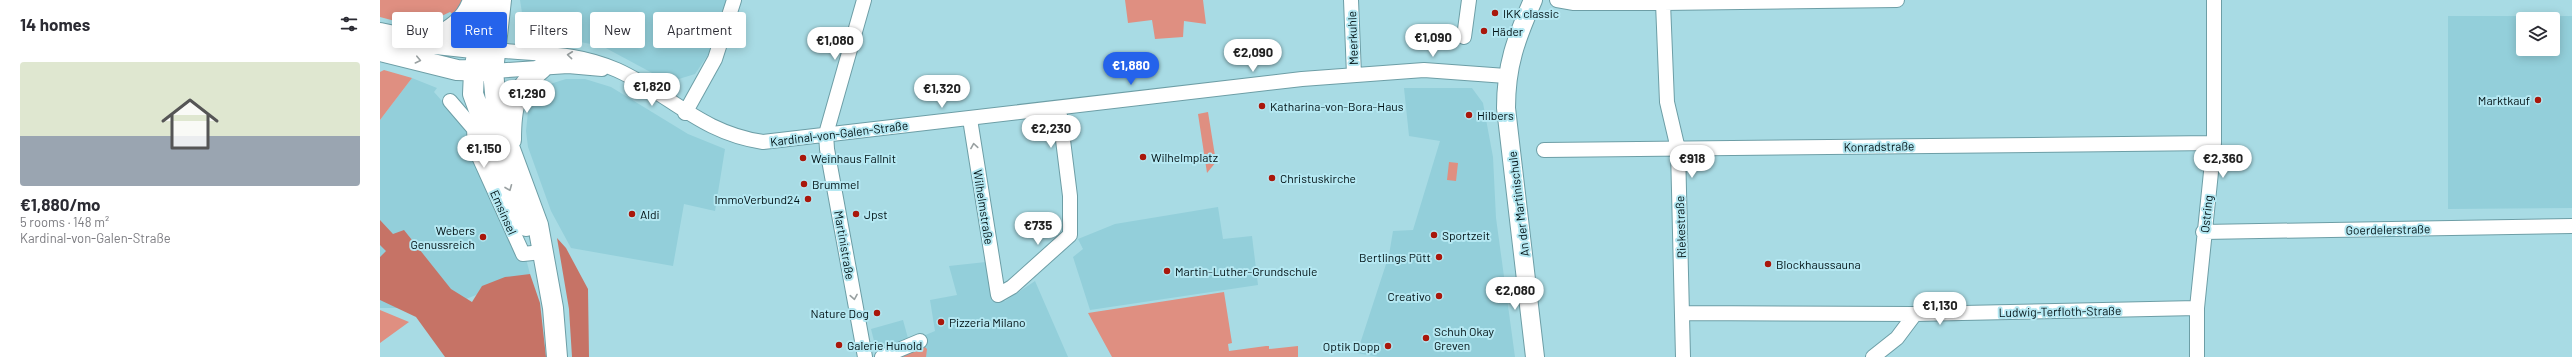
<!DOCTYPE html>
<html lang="en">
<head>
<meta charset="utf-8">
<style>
	body { margin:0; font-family:Barlow,sans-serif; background:#f2f2f3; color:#2b2b33; height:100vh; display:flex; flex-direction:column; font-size:15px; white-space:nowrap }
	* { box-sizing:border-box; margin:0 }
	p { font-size:13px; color:#7c7c81 }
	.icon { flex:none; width:22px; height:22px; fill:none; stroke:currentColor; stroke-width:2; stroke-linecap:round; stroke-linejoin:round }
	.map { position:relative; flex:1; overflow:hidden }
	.drawer { display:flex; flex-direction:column; background:#fff; width:380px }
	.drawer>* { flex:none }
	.top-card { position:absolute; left:12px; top:12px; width:380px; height:36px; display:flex; gap:8px }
	.tools { position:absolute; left:2136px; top:12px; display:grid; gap:8px }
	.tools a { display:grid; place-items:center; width:44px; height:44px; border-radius:4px; background:#fff; box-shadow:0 2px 10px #0003; font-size:20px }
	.price { position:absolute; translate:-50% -34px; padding:0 9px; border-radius:14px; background:#fff; color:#222; font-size:13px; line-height:26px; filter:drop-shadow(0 1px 2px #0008) }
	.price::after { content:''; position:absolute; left:50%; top:24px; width:12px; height:9px; margin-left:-6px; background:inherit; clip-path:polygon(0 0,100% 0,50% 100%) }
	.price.selected { background:#2563eb; color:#fff }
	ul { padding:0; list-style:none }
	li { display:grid; align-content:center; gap:8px; height:212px; padding:0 20px }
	li span { display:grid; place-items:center; height:124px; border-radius:4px; color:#555 }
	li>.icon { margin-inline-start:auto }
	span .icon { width:72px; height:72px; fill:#fffc; stroke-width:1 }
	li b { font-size:17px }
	h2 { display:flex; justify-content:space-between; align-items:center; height:48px; padding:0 20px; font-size:17px }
	.tag { padding:0 14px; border-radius:4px; background:#fff; box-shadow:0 2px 10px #0003; font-size:14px; line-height:36px }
	.tag.selected { background:#2563eb; color:#fff }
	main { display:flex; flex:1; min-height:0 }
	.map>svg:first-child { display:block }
	.built { fill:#93cfda; fill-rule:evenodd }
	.green { fill:#df8f81 }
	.forest { fill:#c67366 }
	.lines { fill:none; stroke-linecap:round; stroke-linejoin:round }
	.minor-casing { stroke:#6d9ea6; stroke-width:16 }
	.tertiary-casing { stroke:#6d9ea6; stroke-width:20 }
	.secondary-casing { stroke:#6d9ea6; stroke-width:22 }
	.minor { stroke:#fff; stroke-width:14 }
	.tertiary { stroke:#fff; stroke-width:18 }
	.secondary { stroke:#fff; stroke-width:20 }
	.oneway { stroke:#99a0a1 }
	.poi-dot { fill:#a9170b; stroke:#b5e8f2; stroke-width:1.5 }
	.labels { text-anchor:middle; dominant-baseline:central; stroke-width:4; stroke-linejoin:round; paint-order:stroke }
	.poi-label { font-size:12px; fill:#011114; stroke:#b5e8f2; text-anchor:start }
	.street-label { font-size:12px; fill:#011114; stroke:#b5e8f2 }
</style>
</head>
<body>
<main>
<section class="drawer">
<h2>14 homes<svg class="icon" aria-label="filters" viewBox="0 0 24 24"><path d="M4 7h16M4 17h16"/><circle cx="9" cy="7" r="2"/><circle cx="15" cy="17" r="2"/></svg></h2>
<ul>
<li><span style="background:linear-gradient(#dfe7d0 60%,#9aa5b1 0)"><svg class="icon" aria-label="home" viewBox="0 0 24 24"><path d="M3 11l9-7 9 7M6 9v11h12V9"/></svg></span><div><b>€1,880/mo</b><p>5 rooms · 148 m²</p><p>Kardinal-von-Galen-Straße</p></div></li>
</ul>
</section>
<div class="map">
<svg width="2192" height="357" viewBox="0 0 2192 357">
	<rect width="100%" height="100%" fill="#a8dbe4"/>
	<!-- built -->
	<path class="built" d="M140 0H346L338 40 315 74 289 82 222 46 145 32Z
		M2068 16H2192V208L2068 209ZM2143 19H2173V49H2143Z
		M32 78 57 88 54 92 86 128 88 138 85 141 139 232 150 274 63 308H0V120Z
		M186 79H205L231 87 308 134 345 149 335 211 304 204 293 266 191 248 171 211 148 147 146 131 148 112 153 99 170 84Z
		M1024 88H1092L1103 103 1113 157 1116 218 1135 357H999L977 353 1009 255 1013 231 1033 230 1060 141 1029 136Z
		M838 207 843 239 872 236 878 285 710 310 693 257 703 249 698 239 735 224Z
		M606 262 611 294 625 301 655 281 688 357H498L491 329 523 320 529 342 555 331 550 300 577 295 569 266Z"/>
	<!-- green -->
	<path class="green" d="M0 0H90L78 18 70 12 51 21 30 24 26 19 15 21 0 17Z
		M745 0H823L826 24 804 21 803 37 775 39 772 20 748 23Z
		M4 70 32 78 0 120V72Z
		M828 112 836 162 827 173 818 114Z
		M1069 162 1078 163 1076 181 1067 180Z
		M844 292 852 343 848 344 849 351 886 346H889V349L918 346V357H732L708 313Z
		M0 310 29 322 0 343Z
		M544 346 547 349 546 357H522Z"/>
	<!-- forest -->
	<path class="forest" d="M0 220 13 234 24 230 71 289 92 302 102 286 125 277 150 274 160 303 166 357H65L36 317 0 300V257L6 251 0 245Z
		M177 238 186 248 208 289 209 357H192L189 309Z"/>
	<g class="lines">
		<!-- minor casing -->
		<g class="minor-casing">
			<path id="minor" d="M484 0 446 134 447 149 485 357
				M971 0 974 75
				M1177 0 1194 3H1283L1517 0
				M1283 3 1287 102 1298 149 1303 357
				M1084 37 1089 0
				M115 50C160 55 194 51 237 70 290 94 321 133 383 142L922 79 1044 70 1126 76
				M113 71 188 66 222 69
				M70 101 94 129 95 148 143 254 162 252
				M305 113 335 59 354 0
				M590 119 618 295 632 287 690 235V196L679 108
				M1164 150 1834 143
				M1823 232 2192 226
				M1303 313 1535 314 1817 308
				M502 357 540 341
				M1493 357 1517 338 1535 314
				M1817 357V308L1834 143V0"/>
		</g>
		<!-- tertiary casing -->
		<g class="tertiary-casing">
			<path id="tertiary" d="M1153 0C1136 39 1126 65 1126 108L1155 357"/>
		</g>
		<!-- secondary casing -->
		<g class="secondary-casing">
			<path id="secondary" d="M106 0 94 72 93 94 124 178 146 226
				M121 0 113 71 117 114 158 225 173 308 177 357
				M0 33 47 43 111 50
				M47 43C67 32 86 23 93 0
				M0 51 77 70 107 71
				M131 140C131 105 134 91 162 68"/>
		</g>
		<!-- minor -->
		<use href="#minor" class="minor"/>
		<!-- tertiary -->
		<use href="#tertiary" class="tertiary"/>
		<!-- secondary -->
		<use href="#secondary" class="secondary"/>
	</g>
	<!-- one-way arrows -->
	<defs><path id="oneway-chevron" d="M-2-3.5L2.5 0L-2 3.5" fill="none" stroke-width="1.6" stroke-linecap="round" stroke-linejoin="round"/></defs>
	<g class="oneway">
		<use href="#oneway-chevron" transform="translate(190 55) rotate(-174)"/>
		<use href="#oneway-chevron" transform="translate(38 60) rotate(13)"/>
		<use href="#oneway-chevron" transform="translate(594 146) rotate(-99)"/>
		<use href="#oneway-chevron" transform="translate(129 188) rotate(68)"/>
		<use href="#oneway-chevron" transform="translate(474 297) rotate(80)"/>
	</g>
	<!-- markers -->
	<g class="poi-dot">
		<circle cx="1115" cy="13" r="4"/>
		<circle cx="1104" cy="31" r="4"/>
		<circle cx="2158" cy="100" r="4"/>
		<circle cx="882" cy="106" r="4"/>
		<circle cx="1089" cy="115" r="4"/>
		<circle cx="763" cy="157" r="4"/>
		<circle cx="423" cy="158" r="4"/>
		<circle cx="892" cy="178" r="4"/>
		<circle cx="424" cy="184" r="4"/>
		<circle cx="428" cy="199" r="4"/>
		<circle cx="252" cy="214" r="4"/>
		<circle cx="476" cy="214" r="4"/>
		<circle cx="1054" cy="235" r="4"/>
		<circle cx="103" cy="237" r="4"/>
		<circle cx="1059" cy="257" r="4"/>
		<circle cx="1388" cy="264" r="4"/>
		<circle cx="787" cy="271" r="4"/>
		<circle cx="1059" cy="296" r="4"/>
		<circle cx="497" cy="313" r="4"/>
		<circle cx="561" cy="322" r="4"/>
		<circle cx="1046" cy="338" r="4"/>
		<circle cx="459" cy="345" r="4"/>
		<circle cx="1008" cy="346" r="4"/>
	</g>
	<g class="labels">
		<!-- poi labels -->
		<g class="poi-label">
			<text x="1123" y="13">IKK classic</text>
			<text x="1112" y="31">Häder</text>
			<text x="2150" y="100" text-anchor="end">Marktkauf</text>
			<text x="890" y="106">Katharina-von-Bora-Haus</text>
			<text x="1097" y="115">Hilbers</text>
			<text x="771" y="157">Wilhelmplatz</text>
			<text x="431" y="158">Weinhaus Fallnit</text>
			<text x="900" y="178">Christuskirche</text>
			<text x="432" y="184">Brummel</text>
			<text x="420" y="199" text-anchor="end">ImmoVerbund24</text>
			<text x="260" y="214">Aldi</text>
			<text x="484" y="214">Jpst</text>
			<text x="95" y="230" text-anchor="end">Webers<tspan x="95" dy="14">Genussreich</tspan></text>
			<text x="1062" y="235">Sportzeit</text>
			<text x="1051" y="257" text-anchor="end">Bertlings Pütt</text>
			<text x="1396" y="264">Blockhaussauna</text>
			<text x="795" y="271">Martin-Luther-Grundschule</text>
			<text x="1051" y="296" text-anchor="end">Creativo</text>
			<text x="489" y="313" text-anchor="end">Nature Dog</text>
			<text x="569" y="322">Pizzeria Milano</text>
			<text x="1054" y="331">Schuh Okay<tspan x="1054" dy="14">Greven</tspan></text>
			<text x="467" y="345">Galerie Hunold</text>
			<text x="1000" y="346" text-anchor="end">Optik Dopp</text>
		</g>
		<!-- street labels -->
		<g class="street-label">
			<text transform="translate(972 38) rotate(-92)">Meerkuhle</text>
			<text transform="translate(459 133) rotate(-7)">Kardinal-von-Galen-Straße</text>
			<text transform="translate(1499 146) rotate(-1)">Konradstraße</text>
			<text transform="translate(1138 204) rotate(-97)">An der Martinischule</text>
			<text transform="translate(604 207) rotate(81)">Wilhelmstraße</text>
			<text transform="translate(124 212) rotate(66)">Emsinsel</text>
			<text transform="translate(1826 214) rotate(-84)">Ostring</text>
			<text transform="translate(1300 227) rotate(-92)">Riekestraße</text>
			<text transform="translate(2008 229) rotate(-1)">Goerdelerstraße</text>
			<text transform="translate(465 245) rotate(80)">Martinistraße</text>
			<text transform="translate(1680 311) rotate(-1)">Ludwig-Terfloth-Straße</text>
		</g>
	</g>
</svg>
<div class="tools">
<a><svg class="icon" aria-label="layers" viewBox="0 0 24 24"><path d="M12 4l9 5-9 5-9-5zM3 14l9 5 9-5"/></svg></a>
</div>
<b class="price" style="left:1053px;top:58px">€1,090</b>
<b class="price" style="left:455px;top:61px">€1,080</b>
<b class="price" style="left:873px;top:73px">€2,090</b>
<b class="price selected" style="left:751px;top:86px">€1,880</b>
<b class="price" style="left:272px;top:107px">€1,820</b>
<b class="price" style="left:562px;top:109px">€1,320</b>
<b class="price" style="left:147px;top:114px">€1,290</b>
<b class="price" style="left:671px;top:149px">€2,230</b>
<b class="price" style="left:104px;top:169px">€1,150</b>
<b class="price" style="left:1312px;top:179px">€918</b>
<b class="price" style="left:1843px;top:179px">€2,360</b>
<b class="price" style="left:658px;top:246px">€735</b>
<b class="price" style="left:1135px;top:311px">€2,080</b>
<b class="price" style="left:1560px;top:326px">€1,130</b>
<div class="top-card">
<a class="tag">Buy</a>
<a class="tag selected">Rent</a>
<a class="tag">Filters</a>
<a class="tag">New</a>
<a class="tag">Apartment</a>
</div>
</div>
</main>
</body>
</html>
